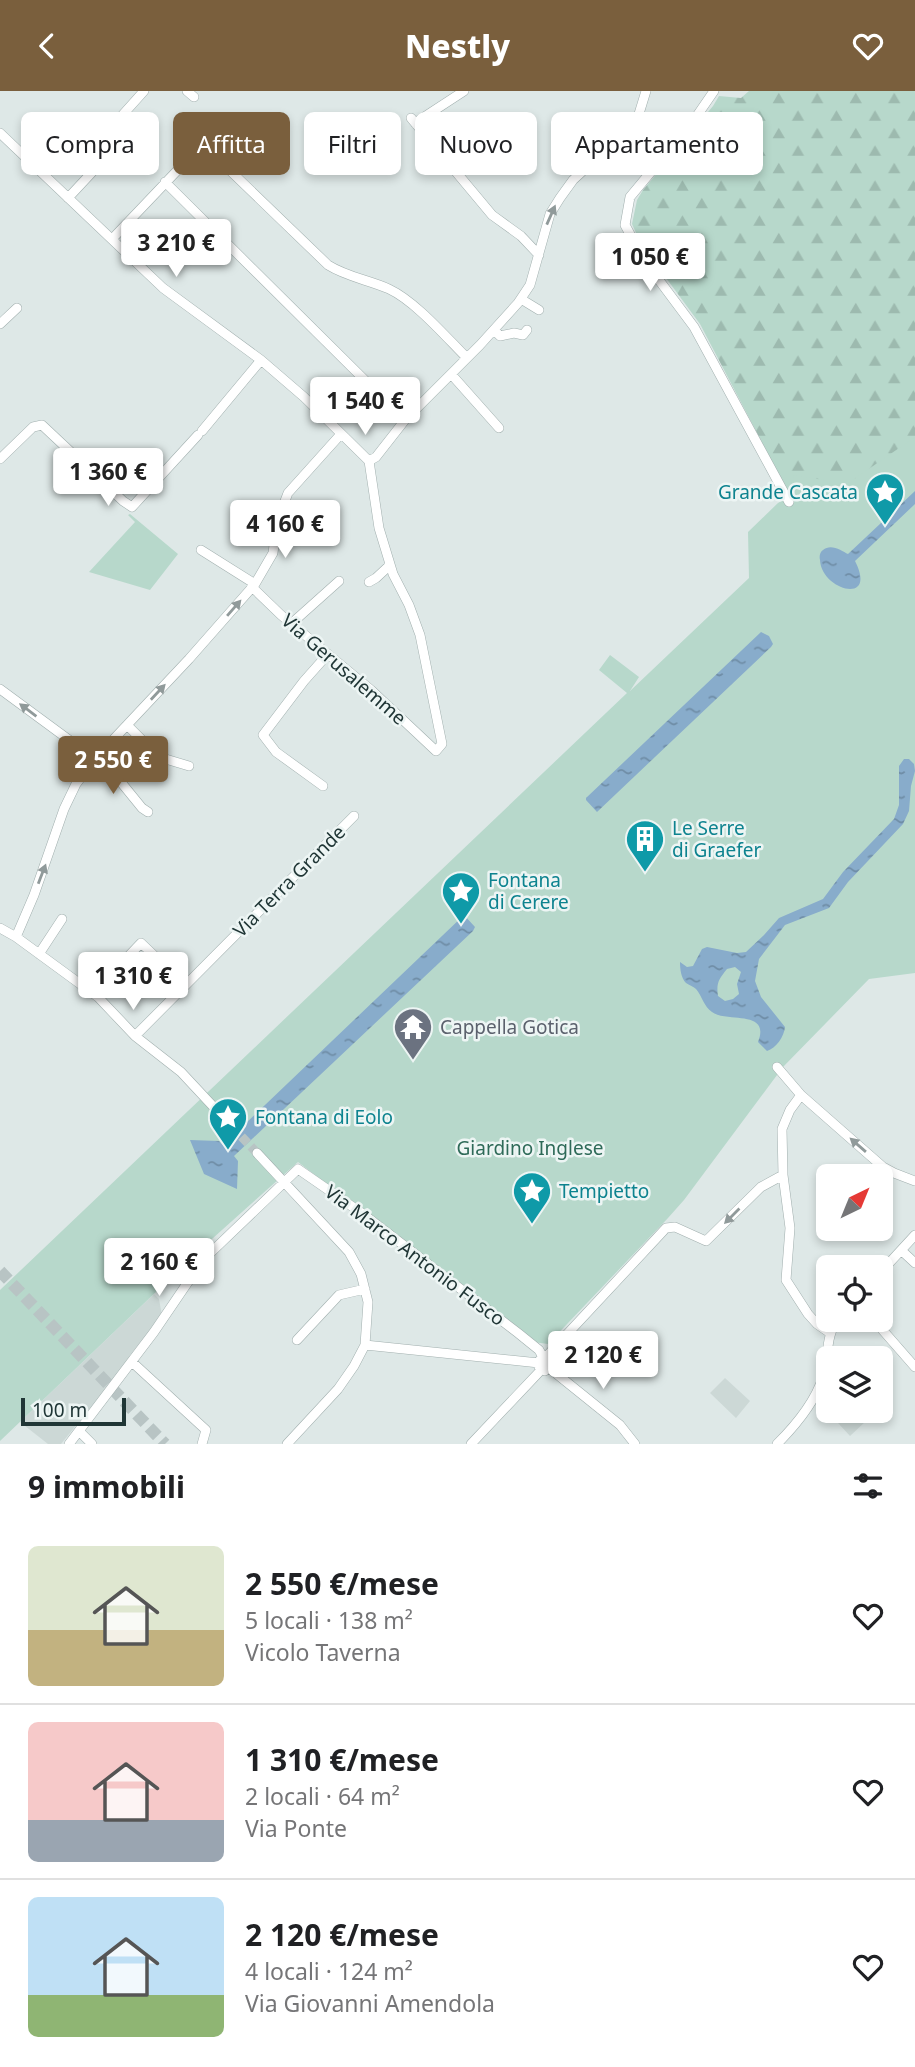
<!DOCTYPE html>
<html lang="it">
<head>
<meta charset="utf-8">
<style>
	body { margin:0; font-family:"Noto Sans",sans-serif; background:#f6f6f6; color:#202124; height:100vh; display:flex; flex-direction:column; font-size:26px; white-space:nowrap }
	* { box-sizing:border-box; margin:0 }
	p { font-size:23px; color:#757577 }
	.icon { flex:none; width:38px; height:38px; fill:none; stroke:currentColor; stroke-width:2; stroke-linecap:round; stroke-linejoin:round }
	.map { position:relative; height:1353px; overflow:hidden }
	.side { display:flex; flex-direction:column; background:#fff; flex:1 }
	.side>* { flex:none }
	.guide { position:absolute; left:21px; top:21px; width:873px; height:63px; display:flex; gap:14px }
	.needle { width:46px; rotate:43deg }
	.buttons { position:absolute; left:816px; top:1073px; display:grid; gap:14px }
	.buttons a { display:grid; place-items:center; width:77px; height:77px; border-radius:10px; background:#fff; box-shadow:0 4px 10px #0003; font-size:35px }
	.scale { position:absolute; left:21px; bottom:18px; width:105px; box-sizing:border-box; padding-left:7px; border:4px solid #203636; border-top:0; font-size:19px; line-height:24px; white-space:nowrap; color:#203636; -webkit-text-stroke:5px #edf5f4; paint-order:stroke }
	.price { position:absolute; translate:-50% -60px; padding:0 16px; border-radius:7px; background:#fff; color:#222; font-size:23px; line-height:46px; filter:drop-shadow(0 2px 4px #0008) }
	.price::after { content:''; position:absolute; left:50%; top:42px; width:21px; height:16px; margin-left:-10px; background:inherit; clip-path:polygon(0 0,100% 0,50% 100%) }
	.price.selected { background:#7a5f3d; color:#fff }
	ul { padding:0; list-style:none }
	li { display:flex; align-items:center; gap:21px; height:175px; padding:0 28px }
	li+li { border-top:2px solid #e0e0e0 }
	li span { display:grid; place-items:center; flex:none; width:196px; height:140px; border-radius:10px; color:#555 }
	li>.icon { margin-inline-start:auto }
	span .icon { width:84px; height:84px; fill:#fffc; stroke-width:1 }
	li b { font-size:30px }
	h2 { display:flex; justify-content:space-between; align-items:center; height:84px; padding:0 28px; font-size:30px }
	.tag { padding:0 24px; border-radius:10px; background:#fff; box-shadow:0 4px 10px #0003; font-size:24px; line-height:63px }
	.tag.selected { background:#7a5f3d; color:#fff }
	header { display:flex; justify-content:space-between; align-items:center; height:91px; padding:0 28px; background:#7a5f3d; color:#fff; font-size:32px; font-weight:800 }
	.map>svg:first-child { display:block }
	.built { fill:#ccd8d6 }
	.forest { fill:url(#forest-firs) }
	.park { fill:#b7d8cb }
	.water { fill:url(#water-ripples); fill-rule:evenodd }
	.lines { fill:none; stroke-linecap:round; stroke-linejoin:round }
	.minor-tunnel { stroke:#b8c4c4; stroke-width:9; stroke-dasharray:9 4.5; stroke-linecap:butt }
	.highway-tunnel { stroke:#b8c4c4; stroke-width:12; stroke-dasharray:12 6; stroke-linecap:butt }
	.minor-casing { stroke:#a1afae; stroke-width:10 }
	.minor { stroke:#fff; stroke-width:9 }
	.oneway { fill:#909a9a }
	.labels { text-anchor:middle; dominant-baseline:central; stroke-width:5; stroke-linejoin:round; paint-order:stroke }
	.culture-label { font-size:19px; fill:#0d838f; stroke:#edf5f4; text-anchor:start }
	.street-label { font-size:19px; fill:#203636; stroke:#edf5f4 }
	.worship-label { font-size:19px; fill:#5b616d; stroke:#edf5f4; text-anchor:start }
	.park-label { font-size:19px; fill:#2e6a58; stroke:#edf5f4 }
</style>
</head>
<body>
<header><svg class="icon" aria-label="back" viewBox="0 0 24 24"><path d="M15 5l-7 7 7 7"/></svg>Nestly<svg class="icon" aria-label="heart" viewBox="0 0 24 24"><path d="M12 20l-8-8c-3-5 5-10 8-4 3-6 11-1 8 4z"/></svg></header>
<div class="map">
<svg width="915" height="1353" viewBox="0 0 915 1353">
	<defs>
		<pattern id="forest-firs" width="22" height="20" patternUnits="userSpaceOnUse" patternTransform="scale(1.75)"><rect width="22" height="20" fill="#b7d8cb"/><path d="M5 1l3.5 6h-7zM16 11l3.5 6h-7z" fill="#9dbaaf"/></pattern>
		<pattern id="water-ripples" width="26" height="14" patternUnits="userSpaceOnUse" patternTransform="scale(1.75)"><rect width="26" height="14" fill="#88accb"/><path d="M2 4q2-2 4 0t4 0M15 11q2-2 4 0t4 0" fill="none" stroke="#6f8da6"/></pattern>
	</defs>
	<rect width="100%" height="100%" fill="#dee8e7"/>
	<!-- built -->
	<path class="built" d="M154 1203 159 1208 162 1225 130 1264 126 1273 61 1353H48L20 1331Z
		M725 1287 750 1310 736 1327 710 1302Z
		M824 1298 828 1302V1320H855L865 1331 850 1345 816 1308 817 1303Z"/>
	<!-- forest -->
	<path class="forest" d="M749 0H915V400L790 405 700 233 641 153 632 133 637 109 643 99 713 15 719 5 741 7Z"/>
	<!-- park -->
	<path class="park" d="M915 346V882L869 888 783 976 684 1109 668 1127 548 1253 533 1251 298 1071 203 1156 0 1350V1199L627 602 599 579 610 564 639 586 630 600 749 487 748 441 778 412 790 405 794 384 847 393Z
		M130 423 178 463 150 499 89 481 135 431 128 424Z"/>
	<!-- water -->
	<path class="water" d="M915 400V413L855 470C878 515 821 499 820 469 819 465 820 461 823 459 831 452 842 460 848 463Z
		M761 541 769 545 773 553 771 556 597 721 586 709V707Z
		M904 668H909L914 673 915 680 911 695 909 720 903 733 848 791 829 817 785 834 759 868 755 890 761 906 785 936C784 946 776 957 767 960L758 951C771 918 726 932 712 921 704 916 702 905 696 898 694 896 689 894 686 892 681 887 680 878 680 871L687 876 693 875 702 858 707 856 737 862 746 861 764 844 779 827 823 808 843 781 894 728 899 714V675ZM735 876 741 881 737 893 739 903 733 908 725 910 718 905C716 892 719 888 727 878Z
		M464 824 475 836 473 840 234 1065 238 1070 237 1098 204 1083 190 1049 219 1050 223 1054Z"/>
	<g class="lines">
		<!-- minor-tunnel -->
		<path class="minor-tunnel" d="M223 1026 257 1062"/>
		<!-- highway-tunnel -->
		<path class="highway-tunnel" d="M0 1180 165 1353"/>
		<!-- minor casing -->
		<g class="minor-casing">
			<path id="minor" d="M187 0 194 6
				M714 0 694 29 630 106 625 134 644 169 694 236 789 411
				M411 27 492 124 521 145 539 164
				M415 32 464 0
				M109 39 144 0
				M0 42 163 197 261 269 304 306 369 370 379 437 393 483 409 514 420 544 442 653 436 660 371 599 281 524 252 496
				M457 81 490 55
				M165 91 405 329
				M68 107 96 77
				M113 147 191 65C201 59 207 59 217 67L328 174C347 186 369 189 389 198 415 210 446 246 467 267
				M521 208 539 219
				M0 233 17 217
				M494 239 500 245 514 242 523 244 527 239
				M451 283 499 337
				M202 340 261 269
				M0 368 33 336 42 334 123 410 132 416 198 344
				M369 370 376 366 405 329 480 254 518 212 530 194 550 123 560 107 573 89 633 34 638 26 646 0
				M201 459 255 493
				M369 491 376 487 390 474
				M292 532 339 490
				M0 598 95 668 120 690 142 717 148 721
				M127 634 159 666 189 675
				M323 695 276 661 263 644 304 590 328 563
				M0 837 16 846 98 906 135 945 181 981 223 1026
				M16 846 34 804 64 718 76 693 95 668 189 568 255 493 273 462 277 431 288 402 341 343
				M39 863 62 828
				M98 906 117 886 121 873 141 852 162 872
				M135 945 354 725
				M777 976 801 1004
				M257 1062 349 1161 361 1183 368 1211 365 1254 354 1275 338 1298 287 1353
				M783 1084 790 1137 786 1189 808 1223 817 1233 830 1242
				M902 1160 915 1172
				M880 1182 915 1144
				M873 1228 915 1276
				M297 1249 339 1204 365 1198
				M365 1254 539 1272
				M132 1271 206 1339 202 1353
				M548 1276 620 1334 635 1353
				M79 1340 92 1353
				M69 1353 154 1241 203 1169 298 1078 363 1123 518 1242 539 1259 548 1275 545 1280 539 1276 540 1269H543L666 1137 675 1136 706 1150 761 1096 783 1084 782 1038 790 1019 801 1004 883 1076 894 1082 915 1090
				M471 1353 542 1278
				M777 1353C795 1335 815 1311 823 1286 829 1266 825 1245 838 1228"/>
		</g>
		<!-- minor -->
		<use href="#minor" class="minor"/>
	</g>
	<!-- one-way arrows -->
	<defs><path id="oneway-solid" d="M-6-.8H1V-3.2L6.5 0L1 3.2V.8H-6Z" transform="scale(1.75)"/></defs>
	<g class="oneway">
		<use href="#oneway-solid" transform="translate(551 124) rotate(-66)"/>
		<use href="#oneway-solid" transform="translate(234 517) rotate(-49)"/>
		<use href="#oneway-solid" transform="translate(158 601) rotate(-47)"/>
		<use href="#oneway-solid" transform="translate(28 619) rotate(-143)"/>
		<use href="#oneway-solid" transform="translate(42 783) rotate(-69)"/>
		<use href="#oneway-solid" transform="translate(858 1054) rotate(-139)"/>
		<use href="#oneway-solid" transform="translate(732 1125) rotate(135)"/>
	</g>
	<!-- icons -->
	<defs>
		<g id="sight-pin" transform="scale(2.0125)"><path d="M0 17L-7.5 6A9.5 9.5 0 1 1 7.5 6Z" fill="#0f9aa8" stroke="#edf5f4"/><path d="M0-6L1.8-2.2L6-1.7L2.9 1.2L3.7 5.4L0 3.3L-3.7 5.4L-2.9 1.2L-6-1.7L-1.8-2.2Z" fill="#fff"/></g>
		<g id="building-pin" transform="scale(2.0125)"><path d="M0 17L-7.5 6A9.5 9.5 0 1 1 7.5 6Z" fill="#0f9aa8" stroke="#edf5f4"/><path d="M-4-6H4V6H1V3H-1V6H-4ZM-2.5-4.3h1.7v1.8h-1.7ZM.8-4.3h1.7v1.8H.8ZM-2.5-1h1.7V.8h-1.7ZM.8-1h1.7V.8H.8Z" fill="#fff"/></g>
		<g id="temple-pin" transform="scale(2.0125)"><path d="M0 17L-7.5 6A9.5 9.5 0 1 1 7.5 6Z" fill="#6b7280" stroke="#edf5f4"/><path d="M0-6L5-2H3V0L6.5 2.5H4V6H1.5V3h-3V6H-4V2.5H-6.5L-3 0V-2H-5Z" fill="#fff"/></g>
	</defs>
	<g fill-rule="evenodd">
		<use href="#sight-pin" x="885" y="401"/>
		<use href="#building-pin" x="645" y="748"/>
		<use href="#sight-pin" x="461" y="800"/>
		<use href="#temple-pin" x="413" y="936"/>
		<use href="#sight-pin" x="228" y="1026"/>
		<use href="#sight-pin" x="532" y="1100"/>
	</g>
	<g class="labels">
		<!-- culture labels -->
		<g class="culture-label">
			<text x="858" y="401" text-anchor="end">Grande Cascata</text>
			<text x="672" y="737">Le Serre<tspan x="672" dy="22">di Graefer</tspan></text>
			<text x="488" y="789">Fontana<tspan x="488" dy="22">di Cerere</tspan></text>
			<text x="255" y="1026">Fontana di Eolo</text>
			<text x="559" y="1100">Tempietto</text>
		</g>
		<!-- street labels -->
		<g class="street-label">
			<text transform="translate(344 578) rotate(41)">Via Gerusalemme</text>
			<text transform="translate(289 790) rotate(-45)">Via Terra Grande</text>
			<text transform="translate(415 1164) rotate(37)">Via Marco Antonio Fusco</text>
		</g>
		<!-- worship labels -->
		<g class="worship-label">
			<text x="440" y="936">Cappella Gotica</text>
		</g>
		<!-- park labels -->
		<g class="park-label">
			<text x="530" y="1057">Giardino Inglese</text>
		</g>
	</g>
</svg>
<div class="buttons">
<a><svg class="needle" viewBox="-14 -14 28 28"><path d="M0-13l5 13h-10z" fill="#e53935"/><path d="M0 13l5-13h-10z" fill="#757577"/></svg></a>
<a><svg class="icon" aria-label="locate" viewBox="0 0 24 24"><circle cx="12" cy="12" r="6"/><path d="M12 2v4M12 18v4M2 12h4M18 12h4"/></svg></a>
<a><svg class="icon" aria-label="layers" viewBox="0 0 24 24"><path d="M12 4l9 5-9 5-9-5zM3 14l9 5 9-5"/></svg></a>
</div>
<div class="scale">100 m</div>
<b class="price" style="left:176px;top:188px">3 210 €</b>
<b class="price" style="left:650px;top:202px">1 050 €</b>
<b class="price" style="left:365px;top:346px">1 540 €</b>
<b class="price" style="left:108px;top:417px">1 360 €</b>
<b class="price" style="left:285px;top:469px">4 160 €</b>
<b class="price selected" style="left:113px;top:705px">2 550 €</b>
<b class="price" style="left:133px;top:921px">1 310 €</b>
<b class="price" style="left:159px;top:1207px">2 160 €</b>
<b class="price" style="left:603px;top:1300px">2 120 €</b>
<div class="guide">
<a class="tag">Compra</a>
<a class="tag selected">Affitta</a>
<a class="tag">Filtri</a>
<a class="tag">Nuovo</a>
<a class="tag">Appartamento</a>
</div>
</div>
<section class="side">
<h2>9 immobili<svg class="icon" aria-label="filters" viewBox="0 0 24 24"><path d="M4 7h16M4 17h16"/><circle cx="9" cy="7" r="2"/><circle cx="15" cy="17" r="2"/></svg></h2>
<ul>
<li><span style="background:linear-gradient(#dfe7d0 60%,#c2b280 0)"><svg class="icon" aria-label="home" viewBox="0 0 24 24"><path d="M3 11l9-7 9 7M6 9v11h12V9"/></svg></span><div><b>2 550 €/mese</b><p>5 locali · 138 m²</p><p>Vicolo Taverna</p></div><svg class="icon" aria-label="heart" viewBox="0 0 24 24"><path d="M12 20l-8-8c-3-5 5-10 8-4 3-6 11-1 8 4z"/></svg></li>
<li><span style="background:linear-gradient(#f6c9c9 70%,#9aa5b1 0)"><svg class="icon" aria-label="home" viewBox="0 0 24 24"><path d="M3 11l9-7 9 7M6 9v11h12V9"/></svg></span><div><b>1 310 €/mese</b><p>2 locali · 64 m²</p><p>Via Ponte</p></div><svg class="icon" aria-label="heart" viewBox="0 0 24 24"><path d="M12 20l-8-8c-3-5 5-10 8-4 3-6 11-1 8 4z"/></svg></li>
<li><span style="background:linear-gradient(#bfe0f5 70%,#8fb573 0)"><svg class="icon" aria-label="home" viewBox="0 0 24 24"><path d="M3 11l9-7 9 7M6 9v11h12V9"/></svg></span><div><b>2 120 €/mese</b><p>4 locali · 124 m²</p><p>Via Giovanni Amendola</p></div><svg class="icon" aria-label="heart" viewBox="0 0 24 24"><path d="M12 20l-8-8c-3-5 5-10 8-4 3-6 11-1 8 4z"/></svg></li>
</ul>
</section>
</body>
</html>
